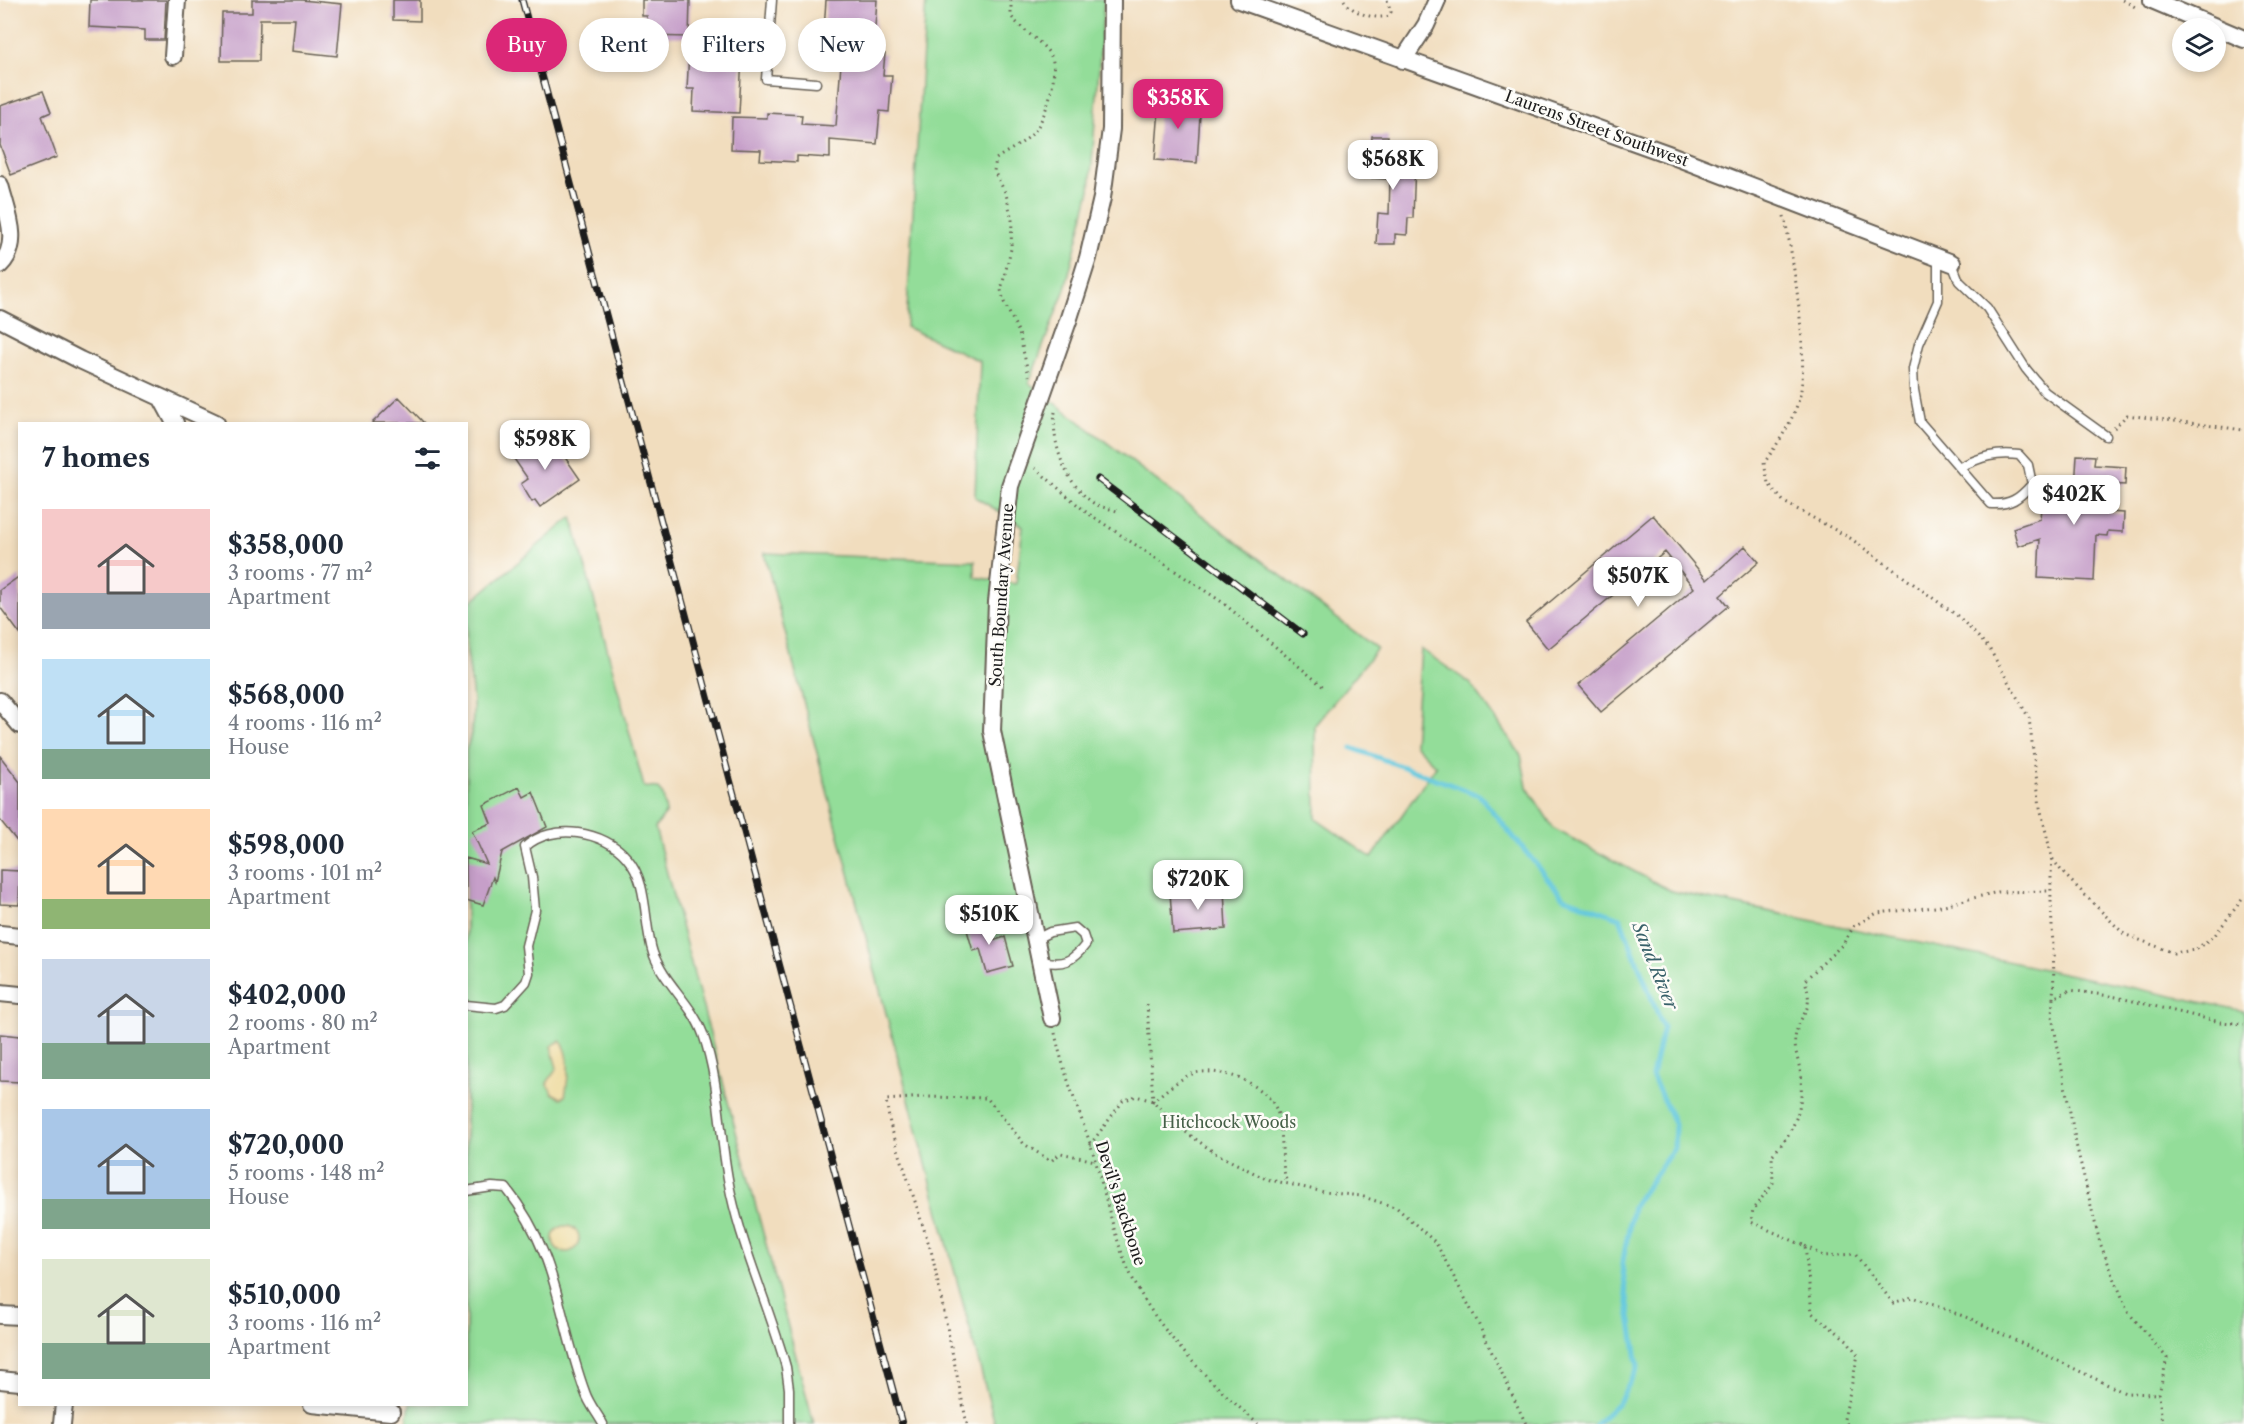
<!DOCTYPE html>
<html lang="en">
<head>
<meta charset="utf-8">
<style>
	body { margin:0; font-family:"Libre Caslon Text",serif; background:#f2f2f3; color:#1f2937; height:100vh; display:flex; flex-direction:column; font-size:22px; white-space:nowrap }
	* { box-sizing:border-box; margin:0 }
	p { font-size:20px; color:#747a83 }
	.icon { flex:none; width:33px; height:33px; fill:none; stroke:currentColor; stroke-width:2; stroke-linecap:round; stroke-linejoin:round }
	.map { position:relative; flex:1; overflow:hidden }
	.details { position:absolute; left:18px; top:422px; width:450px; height:984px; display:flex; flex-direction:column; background:#fff; border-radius:0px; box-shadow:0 3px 9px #0003 }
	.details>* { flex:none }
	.hud { position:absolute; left:486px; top:18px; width:570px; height:54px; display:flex; gap:12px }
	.controls { position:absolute; left:2172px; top:18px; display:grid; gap:12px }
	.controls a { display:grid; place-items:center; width:54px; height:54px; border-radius:50%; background:#fff; box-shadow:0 3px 9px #0003; font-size:30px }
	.price { position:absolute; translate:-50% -51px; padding:0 14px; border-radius:12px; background:#fff; color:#222; font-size:20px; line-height:39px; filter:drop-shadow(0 2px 3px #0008) }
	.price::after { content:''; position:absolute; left:50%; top:36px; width:18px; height:14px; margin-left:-9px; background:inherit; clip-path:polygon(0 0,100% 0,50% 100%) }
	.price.active { background:#db2777; color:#fff }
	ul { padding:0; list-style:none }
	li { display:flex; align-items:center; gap:18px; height:150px; padding:0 24px }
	li span { display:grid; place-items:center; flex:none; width:168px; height:120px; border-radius:0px; color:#555 }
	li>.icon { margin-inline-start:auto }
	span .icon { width:72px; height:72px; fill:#fffc; stroke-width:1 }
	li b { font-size:26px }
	h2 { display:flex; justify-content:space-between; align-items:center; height:72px; padding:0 24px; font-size:26px }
	.pill { padding:0 21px; border-radius:27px; background:#fff; box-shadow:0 3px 9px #0003; font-size:21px; line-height:54px }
	.pill.active { background:#db2777; color:#fff }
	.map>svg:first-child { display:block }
	.green { fill:#93dd99; stroke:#587c5a; stroke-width:1.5 }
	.sand { fill:#eeda9e; stroke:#857b5d; stroke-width:1.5 }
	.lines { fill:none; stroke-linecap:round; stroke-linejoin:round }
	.stream { stroke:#60c7dd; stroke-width:5 }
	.building { fill:#c69fc9 }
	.service-casing { stroke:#676055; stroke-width:11 }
	.minor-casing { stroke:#676055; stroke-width:20 }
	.path { stroke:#676055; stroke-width:3; stroke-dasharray:1.5 4.5; stroke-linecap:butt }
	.service { stroke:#fff; stroke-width:8 }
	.minor { stroke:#fff; stroke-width:16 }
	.rail-casing { stroke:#1c1c1c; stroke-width:7 }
	.rail { stroke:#fdfcf7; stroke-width:4.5; stroke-dasharray:14; stroke-linecap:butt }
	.labels { text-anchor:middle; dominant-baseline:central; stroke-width:5; stroke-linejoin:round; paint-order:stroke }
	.street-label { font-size:16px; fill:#1c1c1c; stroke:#fdfcf7 }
	.park-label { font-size:16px; fill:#466048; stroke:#fdfcf7 }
	.water-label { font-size:18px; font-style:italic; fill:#376069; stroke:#fdfcf7 }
</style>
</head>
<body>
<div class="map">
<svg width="2244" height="1424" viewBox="0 0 2244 1424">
	<rect width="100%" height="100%" fill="#fdfcf7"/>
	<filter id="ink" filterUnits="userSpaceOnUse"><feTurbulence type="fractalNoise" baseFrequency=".0167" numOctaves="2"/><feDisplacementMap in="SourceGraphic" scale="12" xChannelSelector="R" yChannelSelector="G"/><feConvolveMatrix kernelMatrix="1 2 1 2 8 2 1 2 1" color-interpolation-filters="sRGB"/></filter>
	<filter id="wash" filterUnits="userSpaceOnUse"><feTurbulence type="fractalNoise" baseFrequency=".008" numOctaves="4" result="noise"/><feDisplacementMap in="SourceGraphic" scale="24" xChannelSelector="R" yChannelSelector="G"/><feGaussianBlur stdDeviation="1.35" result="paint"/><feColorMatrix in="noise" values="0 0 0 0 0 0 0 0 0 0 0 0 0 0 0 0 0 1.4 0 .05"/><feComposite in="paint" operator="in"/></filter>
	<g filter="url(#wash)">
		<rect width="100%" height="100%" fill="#f1ddbe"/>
		<!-- green -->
		<path class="green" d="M926 0H1104L1090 190 1065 289 1029 383 1377 649 1315 725 1316 819 1372 858 1436 766 1414 744 1421 649 1471 684 1521 755 1527 787 1554 829 1671 891 2244 1011V1424H995L764 553 975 561V577L1016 584 1023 526 975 497 980 361 906 327Z
			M572 517 644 787 657 788 663 795 666 813 655 828 814 1424H407L410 1404H466V750C479 718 471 685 467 652 465 637 467 620 467 605Z"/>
		<!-- sand -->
		<path class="sand" d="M560 1041C572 1051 568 1081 565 1096L561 1098 552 1093 547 1083 557 1068 551 1046Z
			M553 1239a13 13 0 1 1 26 0a13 13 0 1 1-26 0Z"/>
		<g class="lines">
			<!-- stream -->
			<path class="stream" d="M1352 748 1479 795 1563 897 1620 918 1663 1027 1652 1076 1675 1125 1674 1148 1633 1206 1622 1266 1638 1366 1620 1401 1596 1424"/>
		</g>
		<g id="blocks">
			<!-- building -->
			<path class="building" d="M90 0H166L164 40H145V30L89 27Z
				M252 0H301L342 4 337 56 292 51 295 19H260L259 61H221L222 13H252Z
				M393 0H420V21L393 20Z
				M642 0H690L689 37 647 36V16H642Z
				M826 0H877L873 53 885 54 883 75H892L889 112 880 111 877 144 830 140V158L797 156V162L760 160 761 150 731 149 732 117 767 118V113L802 115 801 124 836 126 842 52 830 51 832 30H824Z
				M690 32 734 35 733 57H742L739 113 693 111 694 89H687Z
				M43 91 51 112 42 116 57 157 11 175 0 145V106Z
				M1160 96 1201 99 1197 163 1155 160Z
				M1372 136H1388L1386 160 1415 162 1413 218H1408L1407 235 1395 234V244H1376L1378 213 1389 214 1390 179 1370 178Z
				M399 397 424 423H372Z
				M551 437 580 479 540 507 535 500 532 502 521 484 528 479 510 453 525 443 530 450Z
				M2077 455 2095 456 2094 465 2126 467 2125 485 2093 483 2091 511 2124 513 2123 532 2108 531 2107 536 2096 535 2094 581 2038 578 2040 539 2018 546 2013 528 2040 519 2041 507 2069 509 2070 487 2075 488Z
				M1653 515 1707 580 1745 546 1759 562 1720 596 1728 606 1601 712 1578 685 1694 588 1665 552 1548 649 1526 622Z
				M20 576V634L0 607V590Z
				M0 756 20 782V845L0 820Z
				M519 787 524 797 533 792 547 827 502 852 495 882 493 877 483 905 466 900V858L487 864 472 831 491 823 484 805Z
				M0 870 20 871 19 905 0 904Z
				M1224 889 1226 929 1173 933 1170 893Z
				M986 917 995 940 1005 937 1013 966 987 973 980 949 973 951 965 923Z
				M0 1034 20 1036V1082L0 1081Z"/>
		</g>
	</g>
	<g filter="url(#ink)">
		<use href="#blocks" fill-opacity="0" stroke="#676055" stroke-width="1.5"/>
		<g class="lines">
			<!-- service casing -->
			<g class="service-casing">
				<path id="service" d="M772 0 766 79 816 83
					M1938 258V301L1919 344 1913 369 1914 390 1920 422 1991 504C2010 505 2019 499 2032 484L2028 465 2019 455C1996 452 1981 457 1960 467
					M1952 263 1959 281 1987 308 2026 369 2045 392 2106 436
					M1036 939 1050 932 1075 928 1083 935 1086 944C1073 961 1063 966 1042 961
					M466 1005 496 1008 505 1005 526 982 529 973 526 946 535 910 532 877 525 847C552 822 605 831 627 858 649 883 643 923 653 953 664 983 692 1004 703 1034 721 1086 719 1141 731 1194 744 1253 770 1309 786 1367L789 1389V1424
					M466 1191 492 1187 506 1188C560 1256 557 1316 585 1392 589 1404 597 1413 603 1424"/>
			</g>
			<!-- minor casing -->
			<g class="minor-casing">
				<path id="minor" d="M1239 0 1668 154 1952 263
					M2152 0 2244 39
					M173 56 177 0
					M1403 60 1426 25 1437 0
					M0 185C6 210 22 244 0 265
					M0 319 80 360 216 423
					M162 399 175 423
					M0 701 20 725
					M0 934 20 936
					M0 993 20 995
					M1052 1018 992 731 997 602 1010 486 1068 321 1088 258 1102 198 1111 129 1112 0
					M0 1315 20 1316
					M0 1380 20 1382
					M312 1404 391 1412
					M62 1424 64 1404"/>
			</g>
			<!-- path -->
			<path class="path" d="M1011 0V16C1022 31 1041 40 1051 56 1060 73 1045 123 1031 135 1021 145 1007 151 996 159L994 171 1006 194 1012 220 1011 249 1001 290 1004 302 1019 333 1029 376
				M1344 0C1352 13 1374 20 1389 16L1391 12 1387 0
				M2123 0 2137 8
				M1784 216C1793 254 1810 363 1799 399 1792 423 1778 443 1764 463L1768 483 1784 502 1850 538 1879 559 1959 617 1989 648 2029 718 2040 807 2052 858 2063 873 2124 934 2174 953 2195 950 2215 935 2244 897
				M1055 412C1051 444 1065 482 1092 502 1100 508 1110 508 1119 512
				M2114 428 2127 415 2244 430
				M1035 468 1086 512 1222 602 1326 689
				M2052 859C2048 906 2056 951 2053 998
				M1147 1004 1153 1101C1164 1092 1181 1077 1195 1073 1222 1067 1267 1084 1277 1111 1285 1134 1279 1159 1287 1183
				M1055 1033C1063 1072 1078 1108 1091 1146 1103 1184 1111 1226 1126 1264 1152 1327 1208 1380 1258 1424
				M1090 1145 1123 1101 1136 1096 1153 1101 1176 1125 1215 1153 1266 1179 1324 1192 1361 1196 1397 1208 1436 1243 1477 1321 1526 1424
				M1805 1246 1823 1256 1855 1254 1893 1303 1912 1297 1971 1319 2125 1393 2159 1394
				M967 1424 932 1254 890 1124 886 1100 923 1097 987 1098 1024 1144 1051 1161 1061 1153 1095 1161
				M1847 1424 1844 1419 1858 1355 1847 1340 1812 1313 1805 1246 1751 1222 1753 1209 1773 1184 1772 1155C1796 1131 1805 1103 1800 1070 1798 1060 1794 1047 1795 1038 1800 1009 1815 1015 1805 980L1843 944 1854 926 1877 913 1936 907 1998 892 2049 891
				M2162 1424 2159 1394 2167 1358 2128 1312 2100 1243 2076 1144 2052 1016 2053 998 2070 990 2116 997 2220 1022 2244 1024"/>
			<!-- service -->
			<use href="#service" class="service"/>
			<!-- minor -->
			<use href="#minor" class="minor"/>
			<!-- rail casing -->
			<g class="rail-casing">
				<path id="rail" d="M522 0 902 1424
					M1098 479 1303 634"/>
			</g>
			<!-- rail -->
			<use href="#rail" class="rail"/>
		</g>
	</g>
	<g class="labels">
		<!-- street labels -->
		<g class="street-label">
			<text transform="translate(1597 128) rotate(20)">Laurens Street Southwest</text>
			<text transform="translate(1001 595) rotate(-86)">South Boundary Avenue</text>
			<text transform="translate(1121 1203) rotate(72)">Devil's Backbone</text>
		</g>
		<!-- park labels -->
		<g class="park-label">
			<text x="1229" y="1122">Hitchcock Woods</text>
		</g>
		<!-- water labels -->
		<g class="water-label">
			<text transform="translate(1655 966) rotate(68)">Sand River</text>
		</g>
	</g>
</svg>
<div class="controls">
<a><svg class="icon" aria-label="layers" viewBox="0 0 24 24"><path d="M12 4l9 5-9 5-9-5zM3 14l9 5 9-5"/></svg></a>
</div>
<b class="price active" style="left:1178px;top:130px">$358K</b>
<b class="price" style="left:1393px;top:191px">$568K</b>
<b class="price" style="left:545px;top:471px">$598K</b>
<b class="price" style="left:2074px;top:526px">$402K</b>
<b class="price" style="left:1638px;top:608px">$507K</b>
<b class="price" style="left:1198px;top:911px">$720K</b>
<b class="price" style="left:989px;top:946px">$510K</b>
<div class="hud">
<a class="pill active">Buy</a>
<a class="pill">Rent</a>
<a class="pill">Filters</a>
<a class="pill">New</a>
</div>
<section class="details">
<h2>7 homes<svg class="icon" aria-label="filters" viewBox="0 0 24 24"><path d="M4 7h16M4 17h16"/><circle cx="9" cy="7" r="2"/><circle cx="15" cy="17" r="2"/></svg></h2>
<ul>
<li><span style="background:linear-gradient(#f6c9c9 70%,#9aa5b1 0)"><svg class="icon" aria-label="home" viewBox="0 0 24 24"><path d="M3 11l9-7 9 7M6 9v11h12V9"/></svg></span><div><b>$358,000</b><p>3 rooms · 77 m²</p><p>Apartment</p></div></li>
<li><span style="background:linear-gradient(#bfe0f5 75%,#7fa58c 0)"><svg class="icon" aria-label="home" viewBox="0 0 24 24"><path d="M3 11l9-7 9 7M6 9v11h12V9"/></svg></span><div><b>$568,000</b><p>4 rooms · 116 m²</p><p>House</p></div></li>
<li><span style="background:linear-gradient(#ffd9b3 75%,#8fb573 0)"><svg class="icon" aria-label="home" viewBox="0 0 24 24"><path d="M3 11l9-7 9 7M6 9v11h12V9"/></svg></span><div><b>$598,000</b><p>3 rooms · 101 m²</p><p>Apartment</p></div></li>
<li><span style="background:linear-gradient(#c9d6e8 70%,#7fa58c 0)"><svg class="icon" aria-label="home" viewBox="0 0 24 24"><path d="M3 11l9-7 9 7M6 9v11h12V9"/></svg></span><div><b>$402,000</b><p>2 rooms · 80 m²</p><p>Apartment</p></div></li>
<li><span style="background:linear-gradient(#a9c7e8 75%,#7fa58c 0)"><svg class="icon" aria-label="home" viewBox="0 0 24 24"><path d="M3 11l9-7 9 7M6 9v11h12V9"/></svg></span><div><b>$720,000</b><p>5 rooms · 148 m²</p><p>House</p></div></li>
<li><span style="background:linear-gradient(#dfe7d0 70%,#7fa58c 0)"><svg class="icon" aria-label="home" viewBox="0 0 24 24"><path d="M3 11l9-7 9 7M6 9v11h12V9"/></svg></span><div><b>$510,000</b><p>3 rooms · 116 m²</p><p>Apartment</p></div></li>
</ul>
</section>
</div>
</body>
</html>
